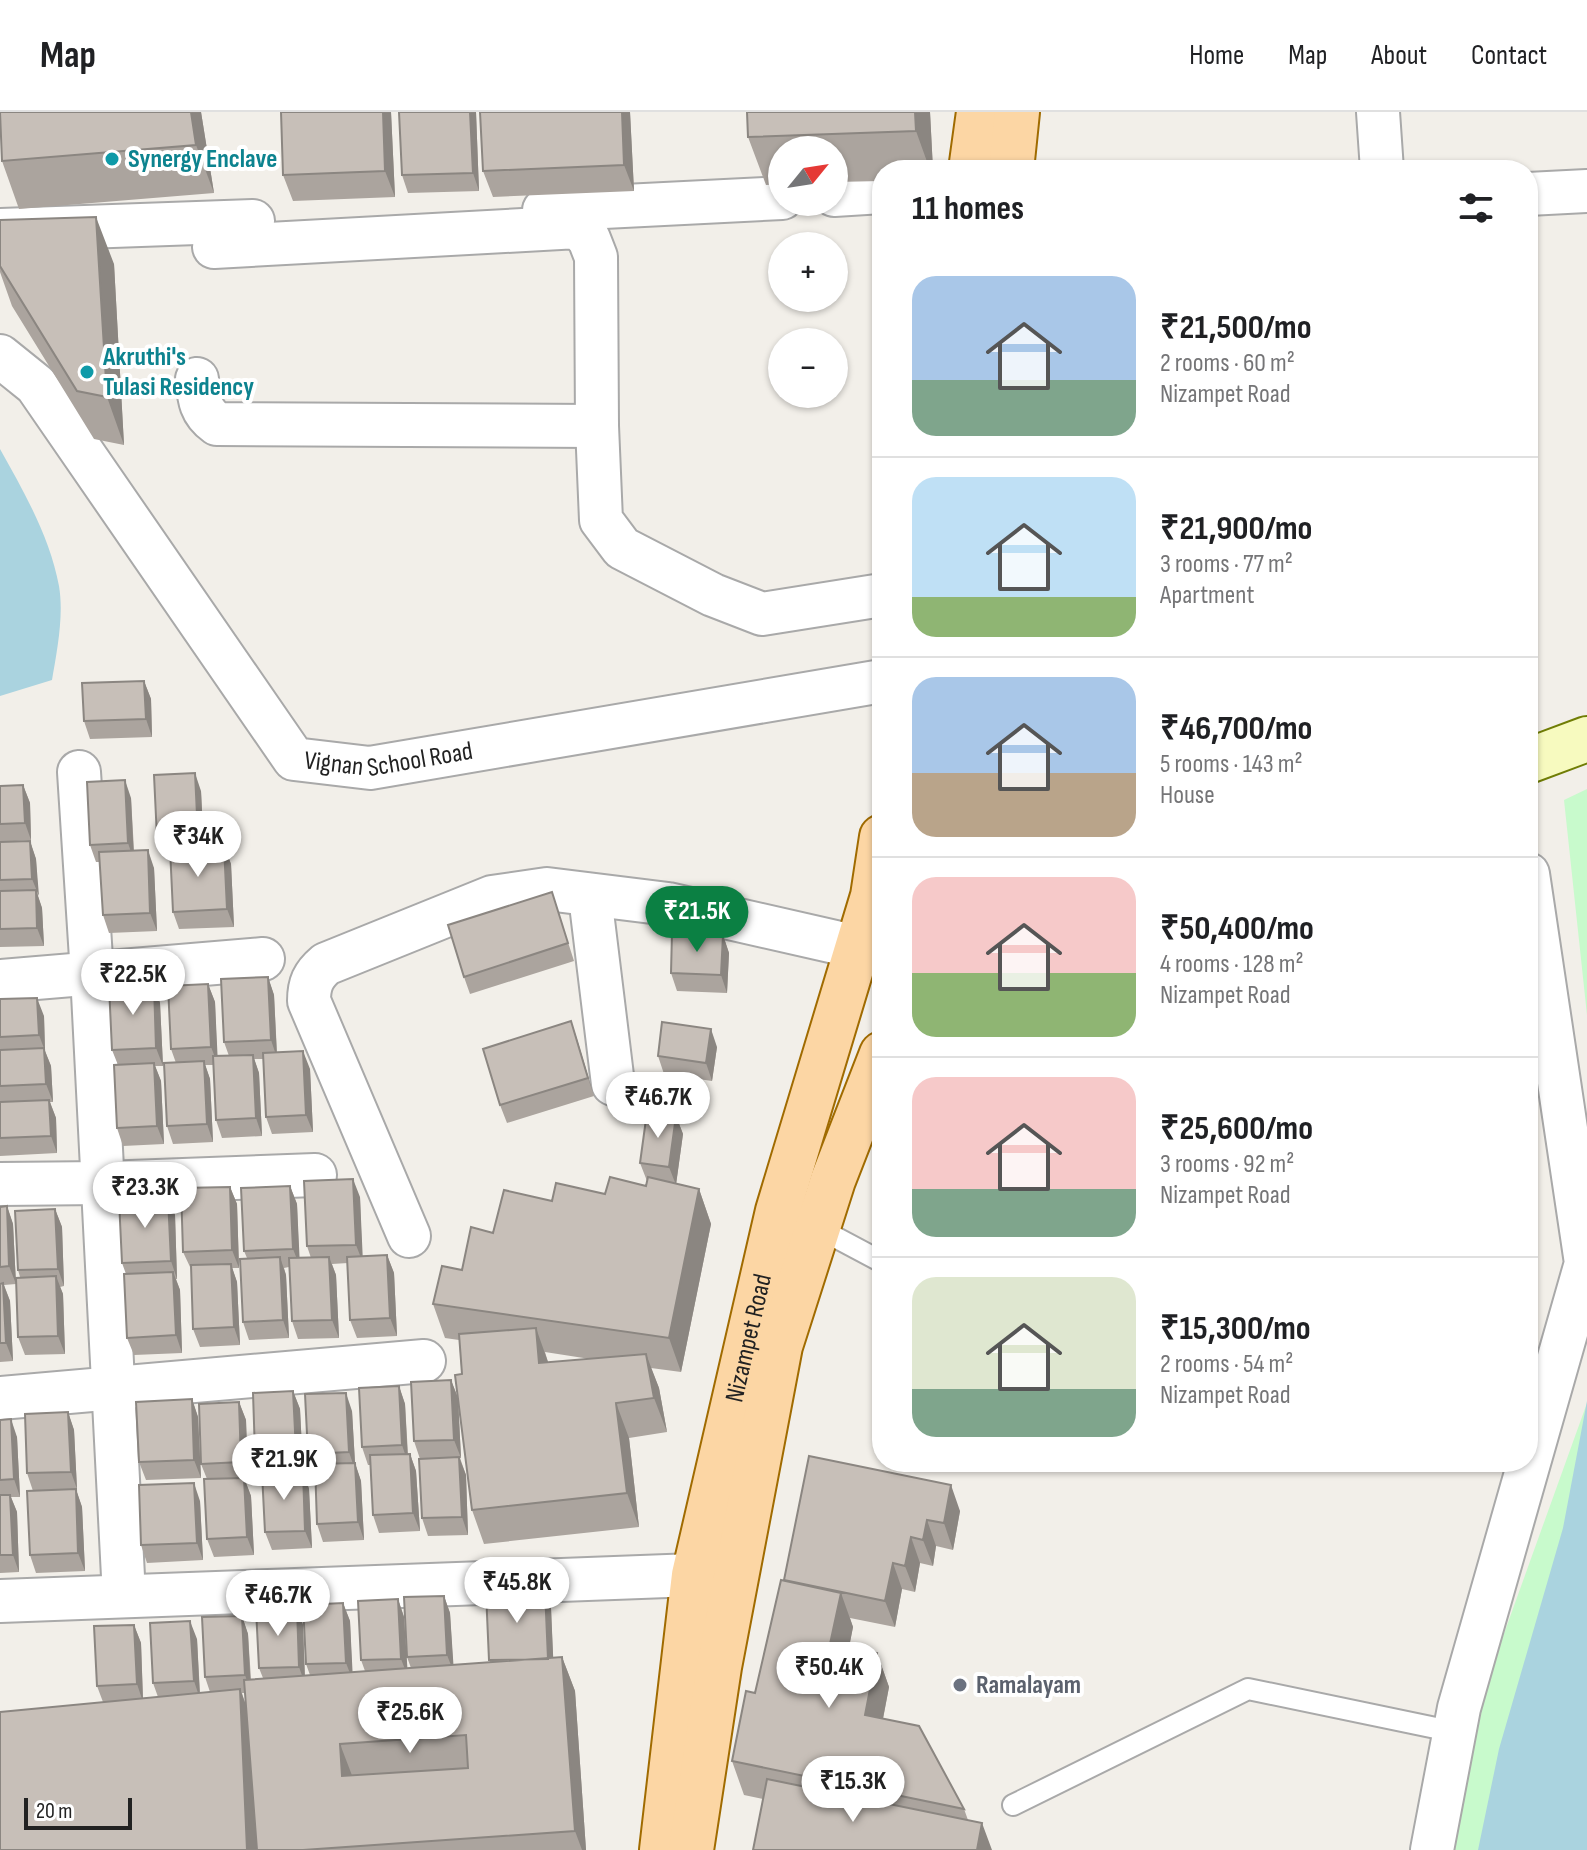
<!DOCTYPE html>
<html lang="en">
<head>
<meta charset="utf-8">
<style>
	body { margin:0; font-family:"Sofia Sans Condensed",sans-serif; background:#f6f6f6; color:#202124; height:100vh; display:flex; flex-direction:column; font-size:30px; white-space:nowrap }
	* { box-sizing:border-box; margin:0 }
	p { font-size:26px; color:#757577 }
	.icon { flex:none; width:44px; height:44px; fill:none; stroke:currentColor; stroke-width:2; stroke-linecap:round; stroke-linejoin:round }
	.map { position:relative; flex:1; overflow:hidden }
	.panel { position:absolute; left:872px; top:48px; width:666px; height:1312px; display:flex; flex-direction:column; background:#fff; border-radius:32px; box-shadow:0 2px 6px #0004 }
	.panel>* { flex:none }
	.needle { width:52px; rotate:60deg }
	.tools { position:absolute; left:768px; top:24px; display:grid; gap:16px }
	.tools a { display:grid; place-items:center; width:80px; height:80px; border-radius:50%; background:#fff; box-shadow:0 2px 6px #0004; font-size:40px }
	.scale { position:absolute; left:24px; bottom:20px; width:108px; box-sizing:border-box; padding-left:8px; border:4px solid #222; border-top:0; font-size:22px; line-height:28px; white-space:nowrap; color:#222; -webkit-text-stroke:6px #fff; paint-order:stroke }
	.price { position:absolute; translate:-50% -68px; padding:0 18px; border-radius:28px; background:#fff; color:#222; font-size:26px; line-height:52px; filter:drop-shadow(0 2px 4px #0008) }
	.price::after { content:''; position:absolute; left:50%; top:48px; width:24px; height:18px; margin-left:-12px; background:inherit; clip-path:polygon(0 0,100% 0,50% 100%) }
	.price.current { background:#0b8043; color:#fff }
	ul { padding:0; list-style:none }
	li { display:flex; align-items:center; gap:24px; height:200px; padding:0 40px }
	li+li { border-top:2px solid #e0e0e0 }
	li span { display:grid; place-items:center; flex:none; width:224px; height:160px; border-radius:24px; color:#555 }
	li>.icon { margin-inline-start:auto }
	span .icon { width:96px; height:96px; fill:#fffc; stroke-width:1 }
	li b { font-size:34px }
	h2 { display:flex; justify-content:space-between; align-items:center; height:96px; padding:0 40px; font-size:34px }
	header { display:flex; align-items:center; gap:48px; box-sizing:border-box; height:112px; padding:0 40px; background:#fff; border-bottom:2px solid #e0e0e0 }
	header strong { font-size:38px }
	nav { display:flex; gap:44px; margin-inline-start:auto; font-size:28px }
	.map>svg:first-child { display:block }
	.park { fill:#c8facc }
	.water { fill:#aad3df }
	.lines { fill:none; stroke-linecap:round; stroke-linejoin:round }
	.lane-casing { stroke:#a9a9a9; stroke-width:24 }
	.street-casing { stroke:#a9a9a9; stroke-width:46 }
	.secondary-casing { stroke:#707d05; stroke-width:48 }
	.primary-casing { stroke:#a06b00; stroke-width:48 }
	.lane { stroke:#fff; stroke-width:20 }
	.street { stroke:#fff; stroke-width:42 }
	.secondary { stroke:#f7fabf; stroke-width:44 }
	.primary { stroke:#fcd6a4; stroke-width:44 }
	.wall { fill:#aba49e; fill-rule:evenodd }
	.shaded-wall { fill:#8b8681 }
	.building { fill:#c7bfb8; stroke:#8b8681; stroke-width:2; fill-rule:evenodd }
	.culture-dot { fill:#0f9aa8; stroke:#fff; stroke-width:3 }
	.worship-dot { fill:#6b7280; stroke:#fff; stroke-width:3 }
	.labels { text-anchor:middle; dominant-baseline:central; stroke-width:8; stroke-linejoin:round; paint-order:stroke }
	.culture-label { font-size:26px; font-weight:bold; fill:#0d838f; stroke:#fff; text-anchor:start }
	.street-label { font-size:26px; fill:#222; stroke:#fff }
	.worship-label { font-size:26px; font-weight:bold; fill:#5b616d; stroke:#fff; text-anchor:start }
</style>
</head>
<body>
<header>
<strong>Map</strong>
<nav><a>Home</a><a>Map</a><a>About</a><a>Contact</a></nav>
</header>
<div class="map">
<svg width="1587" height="1738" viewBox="0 0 1587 1738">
	<rect width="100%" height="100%" fill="#f2efe9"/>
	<!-- park -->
	<path class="park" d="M1587 677V903L1564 688Z
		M1587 1291V1738H1447L1470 1616Z"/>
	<!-- water -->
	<path class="water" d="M0 337C24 380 50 425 59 474 64 504 57 539 52 568L0 584Z
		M1587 1289V1738H1478L1499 1637 1563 1416Z"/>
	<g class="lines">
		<!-- lane casing -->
		<g class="lane-casing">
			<path id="lane" d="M818 1116 882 1150
				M1013 1693 1248 1577 1455 1620"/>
		</g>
		<!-- street casing -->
		<g class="street-casing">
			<g id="street">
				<path d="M1378 0 1382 58"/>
				<path d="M1528 82 1587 79"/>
				<path d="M834 83 882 80"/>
				<path d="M544 98 782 86"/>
				<path d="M0 118 253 109"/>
				<path d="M214 135 578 115 589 127 596 145 597 314 601 408 622 436 713 483 762 502 882 483"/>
				<path id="s1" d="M0 244 36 273 294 647 370 656 882 569"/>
				<path d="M197 267C199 287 200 300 217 312L597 314"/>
				<path d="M79 660 92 862 124 1484"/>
				<path d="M590 784 613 972"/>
				<path d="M0 869 263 847"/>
				<path d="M0 1072 103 1071 315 1063"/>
				<path d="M409 1124 309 889C309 872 313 863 326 852L492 785 547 777 668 792 857 835"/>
				<path d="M0 1286 424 1249"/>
				<path d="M0 1489 694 1463"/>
				<path d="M1432 1738 1459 1596 1586 1151 1528 762"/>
			</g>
		</g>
		<!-- secondary casing -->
		<g class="secondary-casing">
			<path id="secondary" d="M1528 649 1587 627"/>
		</g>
		<!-- primary casing -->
		<g class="primary-casing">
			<g id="primary">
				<path d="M971 58 979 0"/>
				<path d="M1011 58 1017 0"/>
				<path id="s2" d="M662 1738 694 1463 778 1099 873 784 882 725"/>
				<path d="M691 1738 719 1555 780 1234 833 1068 882 942"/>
			</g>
		</g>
		<!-- lane -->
		<use href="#lane" class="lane"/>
		<!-- street -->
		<use href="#street" class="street"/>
		<!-- secondary -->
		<use href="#secondary" class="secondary"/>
		<!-- primary -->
		<use href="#primary" class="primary"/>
	</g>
	<!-- wall -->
	<path class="wall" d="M0 0H201L214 81 19 97 2 49Z
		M281 0H391L395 85 293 89 283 63Z
		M476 0 479 79 408 81 402 63Z
		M630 0 634 79 493 85 483 59Z
		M747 0H930L933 58H882V69L834 70V38H782V72L766 73 748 25Z
		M0 108 114 152 124 333 94 327 12 194 0 160Z
		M144 569 151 587 152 625 90 627 84 609Z
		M23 673 30 691 31 728 0 730V674Z
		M201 679 204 735 224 734 231 752 234 815 179 817 173 800 171 744H163L157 726Z
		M131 686 134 738 154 756 157 819 109 821 103 803 100 750H96L90 733Z
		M30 729 36 747 38 784 42 796 44 834 0 835V730Z
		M552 780 574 849 470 882 464 865Z
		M723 823 729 841 727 881 677 879 671 861Z
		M268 865 274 883 277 941 310 957 313 1020 272 1022 266 1005 263 947H254L259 961 262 1024 222 1026 216 1008 213 953H205L210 967 213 1030 173 1032 167 1014 176 951 171 937 208 872 215 890 217 944H229L224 930Z
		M154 873 160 891 163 954H155L161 969 164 1032 123 1034 117 1016 118 953 112 938Z
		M0 887 44 904 45 939 51 954 53 990H50L56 1006 57 1041 0 1044Z
		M571 909 594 984 507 1011 500 993Z
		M717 935 712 969 664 962 658 944Z
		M676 1004 683 1022 676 1072 699 1077 711 1112 681 1260 651 1256 659 1276 667 1320 629 1326 639 1415 484 1432 472 1398 459 1228 445 1226 433 1192 462 1158 552 1089 605 1082 646 1074 647 1069 640 1051ZM545 1240 590 1247 548 1250Z
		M290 1074 297 1092 299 1146H311L307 1134 360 1085 362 1144 387 1143 394 1161 397 1224 357 1226 350 1208 348 1151 332 1152 336 1163 339 1226 298 1227 292 1209 289 1155 284 1156 286 1163 289 1226 249 1228 243 1210 247 1146 244 1139Z
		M230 1075 237 1092 239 1156H232L237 1170 240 1233 200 1235 193 1217 191 1157 183 1140Z
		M168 1086 175 1103 177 1167H176L180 1178 182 1241 134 1243 127 1226 126 1162 122 1151Z
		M7 1094 13 1112 16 1172 4 1173 10 1189 13 1249 0 1250V1095Z
		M55 1097 62 1115 64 1174 60 1175 63 1182 65 1242 25 1243 18 1225 20 1165 18 1158Z
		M451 1268 458 1286 461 1346H460L466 1363 468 1423 428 1424 422 1406 420 1347 414 1329Z
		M399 1274 405 1292 408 1342H410L416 1359 420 1419 379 1421 373 1403 370 1353H368L362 1335Z
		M293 1279 300 1297 303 1357 262 1358 255 1341Z
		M192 1287 198 1305 201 1366 146 1368 139 1350Z
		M239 1290 246 1308 248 1368H245L251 1384 254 1443 214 1445 207 1427V1367L201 1352Z
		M352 1299 355 1351 361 1369 364 1428 323 1430 317 1412 315 1359 308 1342Z
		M68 1300 74 1318 77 1377 76 1378 82 1395 85 1459 36 1461 30 1443 33 1379 27 1361Z
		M0 1308 17 1325 20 1385H11L17 1400 19 1460 0 1461Z
		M809 1344 960 1399 953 1438 936 1434 933 1454 920 1451 915 1480 902 1477 895 1515 850 1506 853 1515 849 1535 877 1541 889 1575 883 1607 964 1697 968 1708 763 1687 744 1683 732 1649 755 1581 785 1469Z
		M303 1359 309 1377 312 1436 272 1438 265 1420Z
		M200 1389 203 1448 147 1451 141 1433Z
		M444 1484 450 1501 453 1553 490 1550 489 1548 551 1496 553 1546 562 1545 575 1579 586 1738H0L103 1590 97 1574 134 1513 141 1531 143 1586 158 1585 153 1571 197 1527 200 1581 210 1580 205 1565 242 1504 248 1522 251 1567 263 1566 259 1556 297 1495 303 1513 305 1563H310L306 1552 343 1491 350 1509 352 1560 365 1559 361 1548 398 1487 404 1505 407 1556H411L407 1545ZM242 1581H246V1594Z"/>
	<!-- shaded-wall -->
	<path class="shaded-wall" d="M191 0H201L214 81 196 33Z
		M383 0H391L395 85 385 59Z
		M470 0H476L479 79 473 61Z
		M622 0H630L634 79 624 53Z
		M915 0H930L933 58H930L916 19Z
		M96 105 114 152 124 333 107 285Z
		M144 569 151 587 152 625 146 607Z
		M195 661 201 679 204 742 198 724Z
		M125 668 131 686 134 749 128 731Z
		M23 673 30 691 31 728 25 711Z
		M30 729 36 747 39 784 32 767Z
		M224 734 231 752 234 815 227 797Z
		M148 738 154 756 157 819 150 801Z
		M36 778 42 796 44 834 37 816Z
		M723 823 729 841 727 881 721 863Z
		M268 865 274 883 277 946 271 928Z
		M208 872 215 890 218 953 211 935Z
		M154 873 160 891 163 954 156 936Z
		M37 886 44 904 45 939 51 954 53 990 46 972 45 939 39 923Z
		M571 909 577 927 594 984 588 966Z
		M711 917 717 935 712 969 706 951Z
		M303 939 310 957 313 1020 306 1003Z
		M253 943 259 961 262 1024 256 1006Z
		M204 949 210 967 213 1030 207 1012Z
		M154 951 161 969 164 1032 157 1014Z
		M49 988 56 1006 57 1041 51 1024Z
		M676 1004 683 1022 676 1073 669 1055Z
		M353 1067 360 1085 363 1151 356 1133Z
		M290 1074 297 1092 300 1155 293 1137Z
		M230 1075 237 1092 239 1156 232 1138Z
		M699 1077 711 1112 681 1260 669 1226Z
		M168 1086 175 1103 177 1167 171 1149Z
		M7 1094 13 1112 16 1172 9 1154Z
		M55 1097 62 1115 64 1174 58 1157Z
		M387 1143 394 1161 397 1224 390 1206Z
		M280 1145 286 1163 289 1226 283 1208Z
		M329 1145 336 1163 339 1226 332 1208Z
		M231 1152 237 1170 240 1233 234 1215Z
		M173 1160 180 1178 182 1241 176 1223Z
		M56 1164 63 1182 65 1242 58 1224Z
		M3 1171 10 1189 13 1249 6 1231Z
		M536 1216 548 1250 539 1251Z
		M646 1242 659 1276 667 1320 654 1286Z
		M451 1268 458 1286 461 1346 454 1328Z
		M399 1274 405 1292 408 1351 402 1333Z
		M293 1279 300 1297 303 1357 296 1339Z
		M346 1281 352 1299 355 1351 361 1369 364 1428 358 1410 355 1358 349 1340Z
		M192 1287 198 1305 201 1366 194 1348Z
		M239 1290 246 1308 248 1368 241 1350Z
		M616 1291 629 1326 639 1415 627 1381Z
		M68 1300 74 1318 77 1377 71 1360Z
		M11 1307 17 1325 20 1385 14 1367Z
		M410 1342 416 1359 420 1419 413 1401Z
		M459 1345 466 1363 468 1423 462 1405Z
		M303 1359 309 1377 312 1436 305 1419Z
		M244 1366 251 1384 254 1443 247 1425Z
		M194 1371 200 1389 203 1448 197 1431Z
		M951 1373 960 1399 953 1438 944 1411Z
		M76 1377 82 1395 85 1459 78 1441Z
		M10 1383 17 1400 19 1460 13 1443Z
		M927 1408 936 1434 933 1454 923 1428Z
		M911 1425 920 1451 915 1480 905 1454Z
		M893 1451 902 1477 895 1515 885 1489Z
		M545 1478 551 1496 554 1564 548 1547Z
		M841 1481 853 1515 843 1566 830 1532Z
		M444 1484 450 1501 454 1561 447 1543Z
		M398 1487 404 1505 408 1565 401 1547Z
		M343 1491 350 1509 353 1569 346 1551Z
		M297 1495 303 1513 305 1572 299 1555Z
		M242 1504 248 1522 251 1581 245 1563Z
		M190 1509 197 1527 200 1587 194 1569Z
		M134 1513 141 1531 143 1590 137 1572Z
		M877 1541 889 1575 877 1637 865 1603Z
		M562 1545 575 1579 586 1738H582L575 1719Z
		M240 1577 253 1612 258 1738H247Z
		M340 1632 353 1666 342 1664Z
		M982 1711 992 1738H977Z"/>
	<!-- building -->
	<path class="building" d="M0 0H191L196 33 2 49Z
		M281 0H383L385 59 283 63Z
		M399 0H470L473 61 402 63Z
		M480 0H622L624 53 483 59Z
		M747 0H915L916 19 748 25Z
		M96 105 107 285 77 279 0 154V108Z
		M144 569 146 607 84 609 82 571Z
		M195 661 198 724 157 726 154 663Z
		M125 668 128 731 90 733 87 670Z
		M23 673 25 711 0 712V674Z
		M30 729 32 767 0 768V730Z
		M224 734 227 797 173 800 170 736Z
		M148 738 150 801 103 803 99 740Z
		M36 778 37 816 0 817V779Z
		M552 780 568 831 464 865 448 813Z
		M672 821 723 823 721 863 671 861Z
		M268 865 271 928 224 930 221 867Z
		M208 872 211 935 171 937 168 874Z
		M154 873 156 936 112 938 109 874Z
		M37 886 39 923 0 925V887Z
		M571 909 588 966 500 993 483 937Z
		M662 910 711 917 706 951 658 944Z
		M44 936 46 972 0 974V938Z
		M303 939 306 1003 266 1005 263 941Z
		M253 943 256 1006 216 1008 213 944Z
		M204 949 207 1012 167 1014 164 951Z
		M154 951 157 1014 117 1016 114 953Z
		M49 988 51 1024 0 1026V990Z
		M647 1000 676 1004 669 1055 640 1051Z
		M610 1065 646 1074 648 1065 699 1077 669 1226 433 1192 442 1154 462 1158 471 1115 493 1121 504 1078 552 1089 556 1071 605 1082Z
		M353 1067 356 1133 307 1134 304 1069Z
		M290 1074 293 1137 244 1139 241 1076Z
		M230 1075 232 1138 183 1140 181 1076Z
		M168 1086 171 1149 122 1151 119 1088Z
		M7 1094 9 1154 0 1155V1095Z
		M55 1097 58 1157 18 1158 15 1099Z
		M387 1143 390 1206 350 1208 347 1145Z
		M280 1145 283 1208 243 1210 240 1147Z
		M329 1145 332 1208 292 1209 289 1146Z
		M231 1152 234 1215 193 1217 191 1153Z
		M173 1160 176 1223 127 1226 124 1162Z
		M56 1164 58 1224 18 1225 16 1166Z
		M3 1171 6 1231H0V1172Z
		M536 1216 539 1251 646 1242 654 1286 616 1291 627 1381 472 1398 455 1263 462 1262 459 1222Z
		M451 1268 454 1328 414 1329 411 1270Z
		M399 1274 402 1333 362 1335 359 1276Z
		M293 1279 296 1339 255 1341 253 1281Z
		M346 1281 349 1340 308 1342 305 1282Z
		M192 1287 194 1348 139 1350 136 1290Z
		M239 1290 241 1350 201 1352 199 1292Z
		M68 1300 71 1360 27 1361 25 1302Z
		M11 1307 14 1367 0 1368V1308Z
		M410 1342 413 1401 373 1403 370 1343Z
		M809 1344 951 1373 944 1411 927 1408 923 1428 911 1425 905 1454 893 1451 885 1489 784 1468Z
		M459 1345 462 1405 422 1406 419 1347Z
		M355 1351 358 1410 317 1412 315 1352Z
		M303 1359 305 1419 265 1420 262 1361Z
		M244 1366 247 1425 207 1427 204 1367Z
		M194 1371 197 1431 141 1433 139 1373Z
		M76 1377 78 1441 30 1443 27 1379Z
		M0 1383H10L13 1443H0Z
		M781 1468 841 1481 830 1532 877 1541 865 1603 919 1614 964 1697 732 1649 746 1579 755 1581Z
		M545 1478 548 1547 489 1548 486 1480Z
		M444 1484 447 1543 407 1545 404 1485Z
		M398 1487 401 1547 361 1548 358 1489Z
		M343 1491 346 1551 306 1552 303 1493Z
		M297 1495 299 1555 259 1556 256 1497Z
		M242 1504 245 1563 205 1565 202 1505Z
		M190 1509 194 1569 153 1571 150 1511Z
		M134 1513 137 1572 97 1574 94 1514Z
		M562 1545 575 1719 303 1738H257L244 1568ZM466 1623 468 1656 342 1664 340 1632Z
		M240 1577 247 1738H0V1600Z
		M767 1667 982 1711 977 1738H753Z"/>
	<!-- markers -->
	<g class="culture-dot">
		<circle cx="112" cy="47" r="8"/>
		<circle cx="87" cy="260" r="8"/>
	</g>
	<circle class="worship-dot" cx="960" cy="1573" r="8"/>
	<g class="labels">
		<!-- culture labels -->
		<g class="culture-label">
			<text x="128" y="47">Synergy Enclave</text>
			<text x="103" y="245">Akruthi's<tspan x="103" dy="30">Tulasi Residency</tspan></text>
		</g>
		<!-- street labels -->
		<g class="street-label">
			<text stroke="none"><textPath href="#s1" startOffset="596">Vignan School Road</textPath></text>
			<text stroke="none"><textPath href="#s2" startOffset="520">Nizampet Road</textPath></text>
		</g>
		<!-- worship labels -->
		<g class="worship-label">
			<text x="976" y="1573">Ramalayam</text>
		</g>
	</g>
</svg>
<div class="tools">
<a><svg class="needle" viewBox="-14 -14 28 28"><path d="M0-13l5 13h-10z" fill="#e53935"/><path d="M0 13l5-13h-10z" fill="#757577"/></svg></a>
<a>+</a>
<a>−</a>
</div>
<div class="scale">20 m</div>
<b class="price" style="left:198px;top:767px">₹34K</b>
<b class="price current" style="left:697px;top:842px">₹21.5K</b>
<b class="price" style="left:133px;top:905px">₹22.5K</b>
<b class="price" style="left:658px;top:1028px">₹46.7K</b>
<b class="price" style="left:145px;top:1118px">₹23.3K</b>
<b class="price" style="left:284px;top:1390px">₹21.9K</b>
<b class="price" style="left:517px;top:1513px">₹45.8K</b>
<b class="price" style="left:278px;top:1526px">₹46.7K</b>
<b class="price" style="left:829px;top:1598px">₹50.4K</b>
<b class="price" style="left:410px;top:1643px">₹25.6K</b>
<b class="price" style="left:853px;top:1712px">₹15.3K</b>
<section class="panel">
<h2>11 homes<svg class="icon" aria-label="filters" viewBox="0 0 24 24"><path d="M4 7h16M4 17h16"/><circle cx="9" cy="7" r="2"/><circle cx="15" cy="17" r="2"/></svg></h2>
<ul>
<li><span style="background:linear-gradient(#a9c7e8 65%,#7fa58c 0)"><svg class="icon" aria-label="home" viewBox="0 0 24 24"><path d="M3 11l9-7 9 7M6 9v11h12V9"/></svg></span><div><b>₹21,500/mo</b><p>2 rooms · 60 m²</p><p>Nizampet Road</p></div></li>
<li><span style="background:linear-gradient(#bfe0f5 75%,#8fb573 0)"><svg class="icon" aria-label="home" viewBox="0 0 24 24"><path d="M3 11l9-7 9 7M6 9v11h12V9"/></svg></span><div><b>₹21,900/mo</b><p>3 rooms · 77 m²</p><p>Apartment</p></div></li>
<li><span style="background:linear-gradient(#a9c7e8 60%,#b9a48a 0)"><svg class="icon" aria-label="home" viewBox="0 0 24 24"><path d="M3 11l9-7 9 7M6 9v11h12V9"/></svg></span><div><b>₹46,700/mo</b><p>5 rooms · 143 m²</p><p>House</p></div></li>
<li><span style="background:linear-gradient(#f6c9c9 60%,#8fb573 0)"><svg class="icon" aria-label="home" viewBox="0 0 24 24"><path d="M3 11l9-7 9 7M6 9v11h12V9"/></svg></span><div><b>₹50,400/mo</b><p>4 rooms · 128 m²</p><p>Nizampet Road</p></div></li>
<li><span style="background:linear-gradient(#f6c9c9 70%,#7fa58c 0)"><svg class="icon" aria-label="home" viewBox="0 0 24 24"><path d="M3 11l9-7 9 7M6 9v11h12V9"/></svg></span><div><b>₹25,600/mo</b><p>3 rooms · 92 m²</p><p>Nizampet Road</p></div></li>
<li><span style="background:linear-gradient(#dfe7d0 70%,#7fa58c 0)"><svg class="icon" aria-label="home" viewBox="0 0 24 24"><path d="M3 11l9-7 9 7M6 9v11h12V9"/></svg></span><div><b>₹15,300/mo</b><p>2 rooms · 54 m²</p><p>Nizampet Road</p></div></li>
</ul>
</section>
</div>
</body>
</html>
